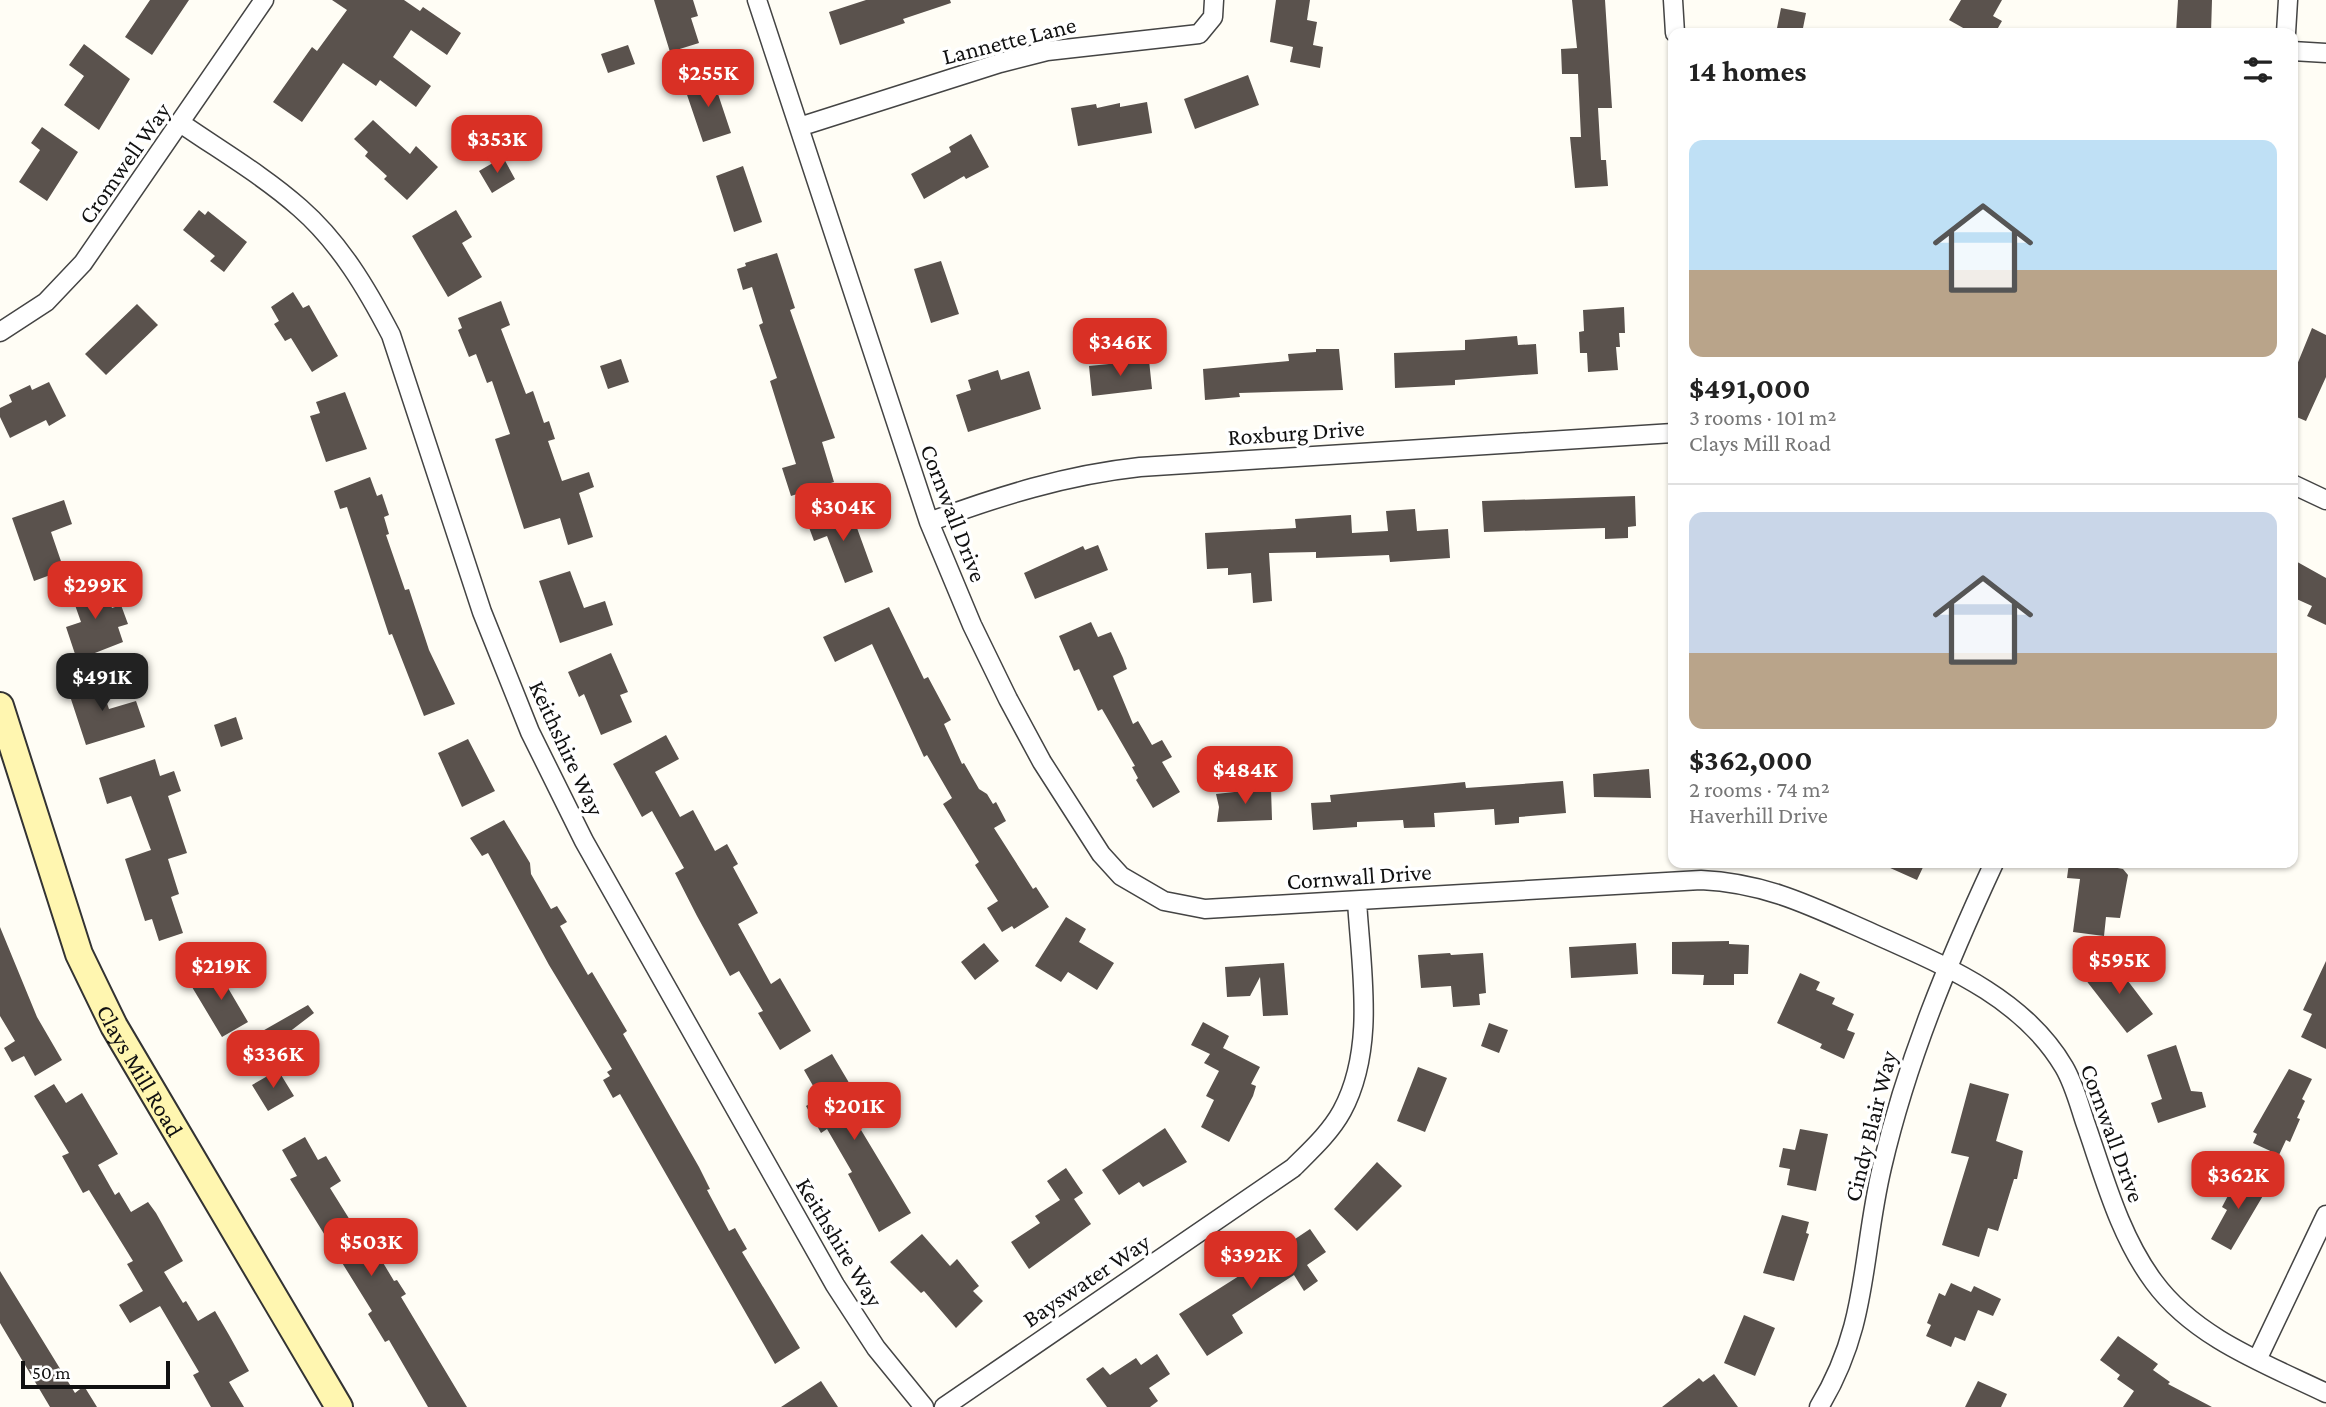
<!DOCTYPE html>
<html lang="en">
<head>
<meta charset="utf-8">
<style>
	body { margin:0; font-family:"Crimson Pro",serif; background:#f6f6f6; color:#222; height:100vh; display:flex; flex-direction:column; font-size:26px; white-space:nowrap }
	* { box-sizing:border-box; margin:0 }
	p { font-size:23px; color:#767676 }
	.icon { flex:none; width:38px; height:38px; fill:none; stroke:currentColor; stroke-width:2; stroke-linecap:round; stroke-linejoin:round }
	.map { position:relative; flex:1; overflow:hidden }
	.drawer { position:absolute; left:1668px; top:28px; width:630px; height:840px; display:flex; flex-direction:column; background:#fff; border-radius:14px; box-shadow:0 2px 5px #0004 }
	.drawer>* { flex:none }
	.scale { position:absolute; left:21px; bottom:18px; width:149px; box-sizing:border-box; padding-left:7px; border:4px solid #111; border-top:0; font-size:19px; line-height:24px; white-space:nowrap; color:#111; -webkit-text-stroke:5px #fff; paint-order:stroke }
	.price { position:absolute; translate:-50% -60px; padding:0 16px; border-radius:14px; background:#d93025; color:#fff; font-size:23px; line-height:46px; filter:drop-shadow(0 2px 4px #0008) }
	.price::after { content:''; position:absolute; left:50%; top:42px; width:21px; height:16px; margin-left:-10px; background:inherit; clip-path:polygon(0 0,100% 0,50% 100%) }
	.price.on { background:#222; color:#fff }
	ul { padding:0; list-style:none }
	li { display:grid; align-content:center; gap:14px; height:371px; padding:0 21px }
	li+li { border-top:2px solid #e0e0e0 }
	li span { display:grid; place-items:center; height:217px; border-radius:14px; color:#555 }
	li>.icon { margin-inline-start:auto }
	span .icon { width:126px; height:126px; fill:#fffc; stroke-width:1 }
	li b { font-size:30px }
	h2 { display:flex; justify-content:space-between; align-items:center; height:84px; padding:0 21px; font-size:30px }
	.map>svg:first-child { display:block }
	.building { fill:#5a524d }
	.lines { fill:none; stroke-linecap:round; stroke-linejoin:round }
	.minor-casing { stroke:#444; stroke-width:21 }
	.secondary-casing { stroke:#333; stroke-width:30 }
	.minor { stroke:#fff; stroke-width:18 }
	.secondary { stroke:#fff6b0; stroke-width:26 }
	.labels { text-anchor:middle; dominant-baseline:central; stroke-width:7; stroke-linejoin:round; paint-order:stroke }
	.street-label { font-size:24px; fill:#111; stroke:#fff }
</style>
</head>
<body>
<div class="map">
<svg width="2326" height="1407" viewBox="0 0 2326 1407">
	<rect width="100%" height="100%" fill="#fffdf5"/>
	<!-- building -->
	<path class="building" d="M150 0H189L152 55 125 37Z
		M332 0H404L420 11 423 7 461 33 447 55 411 30 393 57 431 86 416 107 380 80 376 86 343 63 302 122 273 102 312 47 317 51 347 10Z
		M654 0H693L698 16 691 18 699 43 670 52Z
		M866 0H950L951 3 903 19 905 23 840 45 829 12Z
		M1276 0H1310L1307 20 1317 22 1313 45 1323 47 1320 68 1290 62 1293 47 1270 42Z
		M1572 0H1605L1612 108H1598L1601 160H1606L1608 186 1575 188 1570 137H1581L1578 74H1562L1561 49 1577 48Z
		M1961 0H2002L1993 16 2002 21 1995 33H1972L1949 20Z
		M2178 0H2212L2211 33H2176Z
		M1781 8 1806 13 1802 33H1776Z
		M84 44 130 79 99 130 64 105 84 76 69 65Z
		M628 45 635 64 608 73 601 54Z
		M1248 75 1259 105 1195 129 1184 99Z
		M712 76 731 133 703 142 684 86Z
		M1147 102 1152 133 1078 146 1071 108 1096 104 1097 108 1120 103V107Z
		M373 120 410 154 416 146 438 167 407 200 384 179 387 176 365 156 368 152 354 139Z
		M42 127 78 152 47 201 19 182 40 150 31 143Z
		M971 134 989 167 966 179 964 176 924 199 911 174 951 152 949 147Z
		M503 157 515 179 492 193 479 171Z
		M743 166 762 222 734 232 716 176Z
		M199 210 205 215 208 211 247 242 224 272 210 261 215 256 183 230Z
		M456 210 472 237 462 243 482 277 448 297 412 236Z
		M777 253 795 308 790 310 835 438 822 442 834 482 791 496 782 468 796 464 770 381 777 378 759 325 763 323 752 287 743 290 737 269 746 266 745 263Z
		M941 261 959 314 931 323 914 269Z
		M293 292 303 308 309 305 338 356 312 372 291 338 285 341 274 324 279 321 271 307Z
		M501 301 510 325 501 329 526 394 533 391 544 423 549 421 555 439 548 441 562 481 589 472 594 487 579 493 593 537 568 545 560 518 524 529 495 439 510 434 492 381 487 383 476 354 469 357 458 330 462 328 458 318Z
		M137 304 158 325 106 375 85 354Z
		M1624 307 1625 333H1619L1620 347H1616L1618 370 1588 372 1587 353H1580L1579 332 1584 331 1583 310Z
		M2312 328 2326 335V377L2306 421 2292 415V377Z
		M1517 336 1518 345 1536 344 1538 374 1455 380V385L1395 388 1394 353 1465 350V340Z
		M1316 349H1339L1343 390 1239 393 1240 397 1205 400 1203 369 1289 361 1288 354 1316 352Z
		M621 359 629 382 608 389 600 366Z
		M1149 360 1152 389 1092 396 1089 366Z
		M998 370 1001 380 1029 371 1041 409 968 432 956 395 971 390 968 380Z
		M49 382 66 416 49 426 46 420 10 438 0 417V408L12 402 9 395 30 385 32 390Z
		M345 392 367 449 326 462 310 416 320 413 316 402Z
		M370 477 377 496 382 494 389 515 384 517 389 534 386 535 405 590 409 589 429 650 455 704 424 716 392 634 389 635 347 507 340 509 334 491Z
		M1635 496 1636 526 1628 527V538L1605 539V528L1484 532 1482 501Z
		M64 500 72 524 51 532 64 570 34 581 12 518Z
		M849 506 873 572 845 583 827 536 814 541 807 522Z
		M1415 509 1417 531 1448 529 1450 558 1390 562 1389 555 1316 558V552L1269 553 1272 601 1253 603 1251 573 1228 575V568L1207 569 1205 533 1296 528 1295 519 1351 515 1352 533 1388 531 1386 511Z
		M1098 545 1108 570 1035 599 1024 573 1083 546 1085 550Z
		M2292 559 2326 578V625L2307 616 2312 606 2292 597Z
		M570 571 584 608 605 601 613 625 560 643 539 581Z
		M102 579 112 608 121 605 128 624 118 627 123 642 77 660 66 627 81 622 70 591Z
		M889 607 924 679 928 677 951 720 944 724 962 764 964 763 979 789 987 794 993 804 996 802 1006 821 994 828 1033 889 1036 887 1049 907 1014 929 1012 926 1002 932 987 908 998 901 975 865 979 862 943 804 952 798 927 755 924 757 872 644 835 662 823 637Z
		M1091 622 1098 637 1111 632 1123 658 1127 669 1113 676 1133 724 1138 721 1152 745 1162 740 1172 757 1162 762 1180 792 1153 808 1136 780 1138 778 1132 767 1135 766 1102 709 1098 711 1079 669 1074 671 1059 636Z
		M611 653 628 692 620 695 632 722 601 735 584 694 579 697 568 672Z
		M98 677 109 709 136 701 145 727 86 745 67 687Z
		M236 717 243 739 221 747 214 725Z
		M666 735 679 759 655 772 680 817 693 810 715 851 727 844 738 864 733 867 758 913 738 924 771 984 780 978 811 1031 780 1050 758 1013 763 1011 739 971 730 976 697 916 675 873 684 868 652 811 642 817 613 764Z
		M468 739 495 791 462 807 438 753Z
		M155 759 160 776 174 771 181 791 168 796 187 853 168 859 179 894 171 897 183 933 159 941 152 919 145 921 125 859 151 850 131 796 107 804 99 778Z
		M1649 769 1651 798 1594 797 1593 774Z
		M1563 781 1566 813 1519 817V823L1495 825 1494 809 1434 813 1435 827 1404 828 1403 820 1357 822V827L1313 830 1311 803 1331 802 1330 795 1465 782 1466 788Z
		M1271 788 1272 820 1217 822 1219 807 1216 794Z
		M504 820 530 863 531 874 551 909 557 906 567 922 560 926 588 975 592 972 627 1031 623 1034 699 1167 710 1189 707 1190 729 1231 735 1228 747 1249 742 1252 800 1348 775 1364 620 1094 613 1098 603 1080 610 1076 607 1072 612 1069 549 965 488 853 482 856 470 838Z
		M1879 863H1925L1917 880Z
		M2069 863H2113L2112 867 2123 869 2128 875 2120 918 2106 917 2104 936 2073 932 2080 879 2067 878Z
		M1066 917 1086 929 1079 942 1114 963 1097 990 1068 972 1061 982 1035 966Z
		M0 927 37 1017 62 1060 35 1076 24 1056 12 1062 4 1048 15 1041 0 1016Z
		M1729 941V944L1749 945 1748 974H1734V985H1703L1704 975 1672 974V942Z
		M984 943 999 961 975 980 961 962Z
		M1636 943 1638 974 1571 978 1569 947Z
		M1450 953 1451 955 1483 953 1486 993 1479 994 1480 1005 1453 1007 1451 986 1421 988 1418 955Z
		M2112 960 2153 1014 2127 1033 2085 979Z
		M2326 961V1049L2301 1037 2312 1014 2303 1010Z
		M1284 963 1288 1015 1263 1016 1260 977 1250 996 1227 997 1225 967Z
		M225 968 234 985 228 988 248 1022 222 1037 192 987Z
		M1800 973 1820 982 1816 990 1835 998 1832 1004 1854 1014 1847 1030 1855 1033 1844 1059 1820 1048 1822 1044 1777 1023Z
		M308 1005 314 1013 267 1049 259 1033Z
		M1203 1022 1229 1036 1223 1048 1260 1067 1251 1084 1256 1086 1253 1096 1229 1142 1201 1127 1214 1100 1206 1096 1219 1071 1204 1063 1210 1054 1191 1045Z
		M1489 1023 1508 1030 1499 1053 1481 1046Z
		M2176 1045 2191 1091 2202 1092 2206 1107 2158 1123 2151 1103 2162 1099 2147 1055Z
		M832 1054 864 1108 852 1115 911 1213 879 1232 848 1174 852 1172 827 1129 821 1133 806 1106 820 1098 804 1070Z
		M1418 1067 1447 1078 1425 1132 1397 1121Z
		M2289 1069 2312 1079 2302 1099 2305 1101 2297 1118 2300 1119 2290 1142 2286 1140 2279 1155 2253 1143 2257 1134 2253 1132Z
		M278 1070 294 1096 268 1111 252 1085Z
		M1970 1083 2009 1094 1996 1141 2023 1151 2017 1179H2014L1998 1231 1988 1228 1979 1257 1942 1245 1969 1157 1951 1153Z
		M54 1084 66 1103 82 1093 118 1154 98 1165 115 1195 119 1192 131 1212 148 1202 156 1213 183 1261 164 1272 183 1303 186 1301 198 1321 215 1311 229 1335 249 1371 229 1382 244 1407H211L193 1375 199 1372 160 1306 130 1323 119 1305 143 1291 127 1264 133 1261 89 1190 83 1193 62 1156 69 1153 34 1096Z
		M1165 1128 1187 1162 1143 1187 1139 1182 1119 1195 1102 1170Z
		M1800 1129 1828 1134 1816 1191 1787 1185 1790 1169 1779 1167 1783 1148 1795 1150Z
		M305 1137 318 1160 326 1156 341 1181 330 1188 368 1249 373 1246 394 1281 397 1280 406 1294 401 1297 467 1407H428L389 1340 385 1342 368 1314 372 1311 290 1179 297 1176 282 1150Z
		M1377 1162 1402 1186 1357 1231 1334 1209Z
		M1066 1168 1083 1193 1074 1199 1091 1224 1029 1269 1011 1242 1040 1223 1035 1216 1060 1200 1047 1181Z
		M2240 1173 2257 1182 2254 1187 2264 1194 2231 1250 2211 1239 2227 1210 2222 1207Z
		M1782 1215 1809 1222 1806 1233 1809 1234 1794 1281 1763 1273Z
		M1310 1229 1326 1252 1307 1265 1318 1281 1304 1291 1294 1275 1232 1315 1243 1333 1207 1356 1179 1314 1269 1257 1265 1252 1286 1238 1289 1243Z
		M922 1234 950 1266 957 1259 979 1286 973 1291 983 1301 956 1328 924 1291 921 1293 890 1262Z
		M0 1271 75 1393 84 1386 97 1407H50L0 1323Z
		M1951 1283 1971 1292 1974 1286 2001 1299 1993 1316 1978 1310 1965 1341 1955 1337 1951 1347 1926 1336 1931 1325 1927 1323 1939 1293 1945 1296Z
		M1744 1315 1775 1328 1755 1376 1724 1363Z
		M2118 1336 2158 1364 2153 1370 2170 1382 2168 1384 2212 1407H2123L2134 1391 2117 1379 2120 1375 2100 1360Z
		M1157 1354 1170 1374 1149 1388 1158 1401 1150 1407H1107L1086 1379 1103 1367 1110 1375 1136 1358 1141 1365Z
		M1714 1374 1738 1407H1662L1699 1378 1703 1382Z
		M821 1381 838 1407H781Z
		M1978 1381 2007 1394 2001 1407H1965Z"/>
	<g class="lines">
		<!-- minor casing -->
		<g class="minor-casing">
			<path id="minor" d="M757 0 929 522 972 625 1008 699 1042 762 1101 854 1121 876 1164 901 1205 909 1701 880C1767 883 1813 907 1872 933 1943 965 2023 997 2064 1067 2074 1084 2079 1104 2085 1122 2104 1176 2119 1235 2154 1282 2195 1338 2266 1364 2326 1393
				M1673 0 1675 33
				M2286 33 2288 0
				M2292 51 2326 53
				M182 124C221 151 264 176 300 208 340 243 367 289 391 335L482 612 530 732 584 841 835 1285 876 1348 924 1407
				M799 127 1000 63 1047 51 1199 34 1213 17 1214 0
				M0 332 46 302 83 263 264 0
				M2292 484 2326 500
				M929 522C999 496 1066 475 1140 467L1673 433
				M2257 1360 2326 1215
				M944 1407 1293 1168C1310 1151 1330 1133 1342 1111 1376 1048 1361 969 1357 901
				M1819 1407C1869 1325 1861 1256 1882 1167 1907 1060 1948 962 1994 863"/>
		</g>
		<!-- secondary casing -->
		<g class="secondary-casing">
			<g id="secondary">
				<path id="s1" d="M0 706 79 954 114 1026 339 1407"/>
			</g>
		</g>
		<!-- minor -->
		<use href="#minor" class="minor"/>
		<!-- secondary -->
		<use href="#secondary" class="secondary"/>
	</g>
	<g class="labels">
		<!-- street labels -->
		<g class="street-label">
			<text transform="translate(1009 40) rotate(-14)">Lannette Lane</text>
			<text transform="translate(124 163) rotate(-55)">Cromwell Way</text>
			<text transform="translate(1296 432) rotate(-4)">Roxburg Drive</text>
			<text transform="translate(954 513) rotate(69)">Cornwall Drive</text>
			<text transform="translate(567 748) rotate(65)">Keithshire Way</text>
			<text transform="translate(1359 876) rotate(-4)">Cornwall Drive</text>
			<text stroke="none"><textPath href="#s1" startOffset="392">Clays Mill Road</textPath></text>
			<text transform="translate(1870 1126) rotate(-76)">Cindy Blair Way</text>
			<text transform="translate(2113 1133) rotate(70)">Cornwall Drive</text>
			<text transform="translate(840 1242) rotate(59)">Keithshire Way</text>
			<text transform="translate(1086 1280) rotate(-34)">Bayswater Way</text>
		</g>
	</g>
</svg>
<div class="scale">50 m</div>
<b class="price" style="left:708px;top:109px">$255K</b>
<b class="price" style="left:497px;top:175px">$353K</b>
<b class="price" style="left:1120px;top:378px">$346K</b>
<b class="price" style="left:843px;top:543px">$304K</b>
<b class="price" style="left:95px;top:621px">$299K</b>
<b class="price on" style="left:102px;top:713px">$491K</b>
<b class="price" style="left:1245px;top:806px">$484K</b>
<b class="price" style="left:2119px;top:996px">$595K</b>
<b class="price" style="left:221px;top:1002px">$219K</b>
<b class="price" style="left:273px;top:1090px">$336K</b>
<b class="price" style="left:854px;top:1142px">$201K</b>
<b class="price" style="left:2238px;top:1211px">$362K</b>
<b class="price" style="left:371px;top:1278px">$503K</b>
<b class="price" style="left:1251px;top:1291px">$392K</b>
<section class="drawer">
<h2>14 homes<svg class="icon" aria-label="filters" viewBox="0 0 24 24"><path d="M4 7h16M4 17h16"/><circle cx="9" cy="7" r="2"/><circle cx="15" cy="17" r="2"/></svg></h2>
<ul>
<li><span style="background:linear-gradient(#bfe0f5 60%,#b9a48a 0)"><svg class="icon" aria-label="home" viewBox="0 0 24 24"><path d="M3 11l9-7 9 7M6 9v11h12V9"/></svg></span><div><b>$491,000</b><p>3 rooms · 101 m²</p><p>Clays Mill Road</p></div></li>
<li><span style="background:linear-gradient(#c9d6e8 65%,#b9a48a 0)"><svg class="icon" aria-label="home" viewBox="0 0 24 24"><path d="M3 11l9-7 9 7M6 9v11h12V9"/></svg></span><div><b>$362,000</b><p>2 rooms · 74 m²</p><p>Haverhill Drive</p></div></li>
</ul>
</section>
</div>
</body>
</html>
